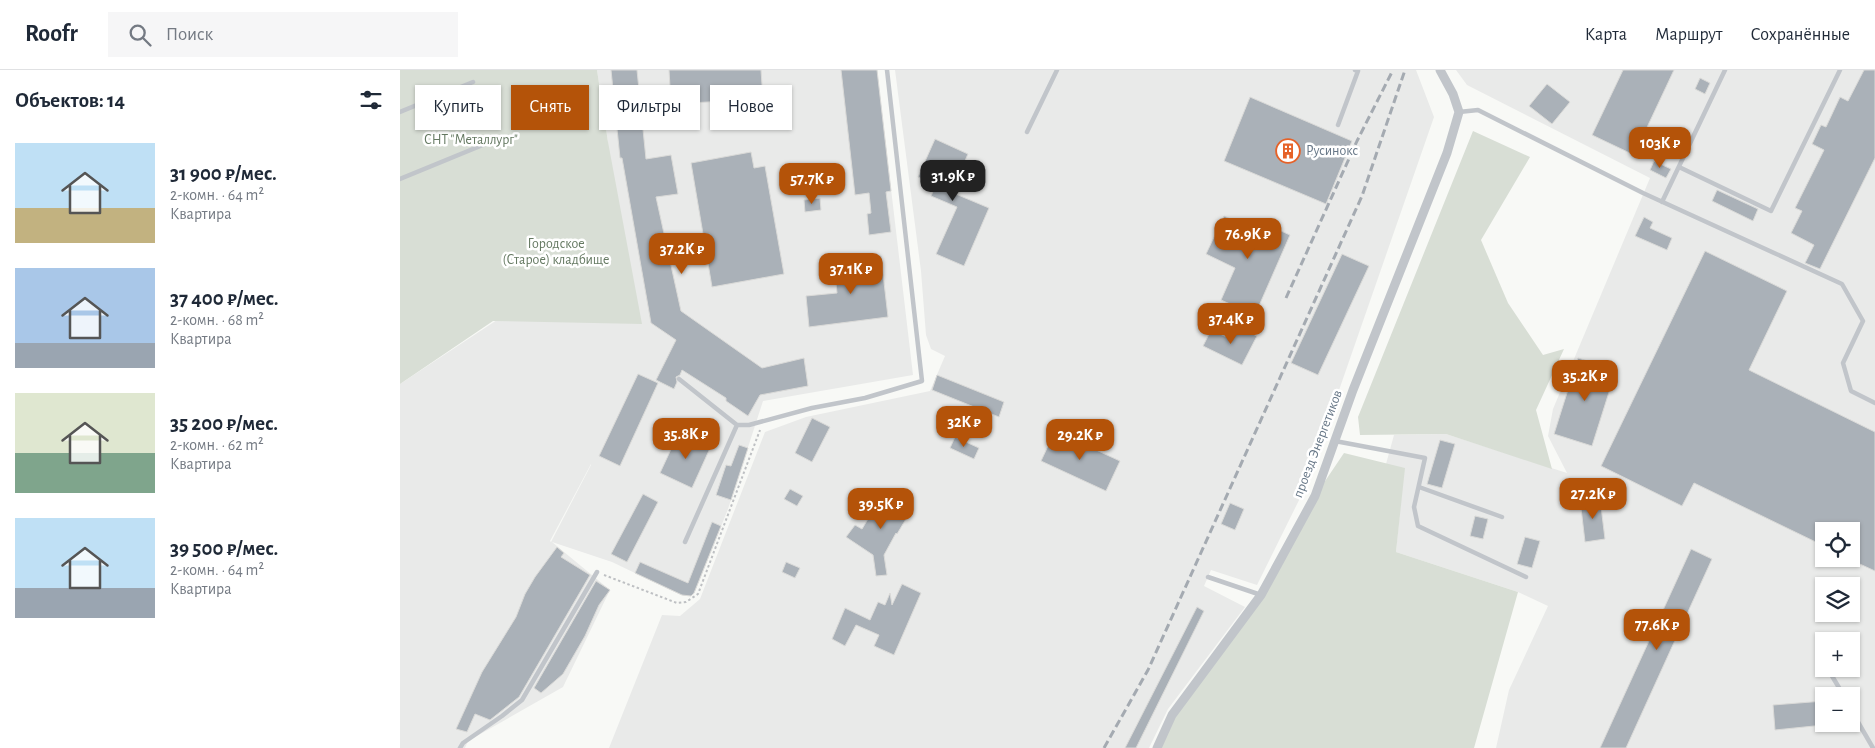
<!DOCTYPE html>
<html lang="ru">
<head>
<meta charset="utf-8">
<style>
	body { margin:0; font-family:"Alegreya Sans",sans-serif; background:#f6f6f7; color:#1f2937; height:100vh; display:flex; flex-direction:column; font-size:19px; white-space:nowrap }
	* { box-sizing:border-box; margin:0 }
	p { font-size:16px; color:#747a83 }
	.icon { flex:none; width:28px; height:28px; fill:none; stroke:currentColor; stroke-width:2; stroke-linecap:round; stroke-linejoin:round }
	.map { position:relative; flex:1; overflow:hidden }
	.details { display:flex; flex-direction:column; background:#fff; width:400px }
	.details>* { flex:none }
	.hud { position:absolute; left:15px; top:15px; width:475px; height:45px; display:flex; gap:10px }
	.controls { position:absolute; left:1415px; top:452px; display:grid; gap:10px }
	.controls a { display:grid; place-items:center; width:45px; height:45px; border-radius:0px; background:#fff; box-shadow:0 1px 4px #0004; font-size:25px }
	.price { position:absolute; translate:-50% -42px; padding:0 11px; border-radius:10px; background:#b45309; color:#fff; font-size:16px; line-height:32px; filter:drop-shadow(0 1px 2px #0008) }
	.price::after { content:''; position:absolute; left:50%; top:30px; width:15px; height:11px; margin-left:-8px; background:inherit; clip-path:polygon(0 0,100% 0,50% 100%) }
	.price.current { background:#222; color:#fff }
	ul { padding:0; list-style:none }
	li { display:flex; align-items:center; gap:15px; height:125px; padding:0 15px }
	li span { display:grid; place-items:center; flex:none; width:140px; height:100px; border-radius:0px; color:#555 }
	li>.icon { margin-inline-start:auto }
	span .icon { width:60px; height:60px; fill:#fffc; stroke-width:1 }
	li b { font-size:21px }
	h2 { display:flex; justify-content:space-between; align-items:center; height:60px; padding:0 15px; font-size:21px }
	.tag { padding:0 18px; border-radius:0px; background:#fff; box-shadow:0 1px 4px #0004; font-size:18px; line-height:45px }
	.tag.current { background:#b45309; color:#fff }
	header { display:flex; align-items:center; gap:30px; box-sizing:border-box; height:70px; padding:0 25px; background:#fff; border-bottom:1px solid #e0e1e3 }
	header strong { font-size:24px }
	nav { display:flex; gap:28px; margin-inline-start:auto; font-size:18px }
	.search { width:350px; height:45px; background:#f6f6f7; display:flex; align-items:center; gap:12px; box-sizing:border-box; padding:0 18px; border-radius:0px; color:#747a83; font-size:19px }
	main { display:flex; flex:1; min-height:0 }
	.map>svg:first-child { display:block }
	.built { fill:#e9eae9; fill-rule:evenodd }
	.green { fill:#d8ded5 }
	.building { fill:#aab1b8; stroke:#dadad8 }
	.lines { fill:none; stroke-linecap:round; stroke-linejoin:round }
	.path { stroke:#bec0c3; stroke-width:2; stroke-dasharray:2.5 2.5; stroke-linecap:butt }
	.service { stroke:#c1c5ca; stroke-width:4.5 }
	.minor { stroke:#c1c5ca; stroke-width:9 }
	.rail { stroke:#a4aab1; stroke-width:3; stroke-dasharray:8 4; stroke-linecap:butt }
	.labels { text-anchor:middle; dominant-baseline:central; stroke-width:5; stroke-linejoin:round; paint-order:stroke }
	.park-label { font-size:14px; fill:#657962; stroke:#fff }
	.poi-label { font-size:14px; fill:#677787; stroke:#fff; text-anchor:start }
	.street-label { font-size:14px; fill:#677787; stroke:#fff }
</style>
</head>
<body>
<header>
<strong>Roofr</strong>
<div class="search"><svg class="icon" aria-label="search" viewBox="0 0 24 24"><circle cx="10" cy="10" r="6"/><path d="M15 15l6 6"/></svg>Поиск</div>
<nav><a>Карта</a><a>Маршрут</a><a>Сохранённые</a></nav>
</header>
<main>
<section class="details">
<h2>Объектов: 14<svg class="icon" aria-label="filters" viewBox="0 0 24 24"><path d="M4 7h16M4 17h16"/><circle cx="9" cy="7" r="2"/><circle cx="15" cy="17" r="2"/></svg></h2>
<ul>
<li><span style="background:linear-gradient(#bfe0f5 65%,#c2b280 0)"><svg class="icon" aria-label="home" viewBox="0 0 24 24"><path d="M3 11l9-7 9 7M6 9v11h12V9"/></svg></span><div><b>31 900 ₽/мес.</b><p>2-комн. · 64 m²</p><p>Квартира</p></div></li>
<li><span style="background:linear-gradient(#a9c7e8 75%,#9aa5b1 0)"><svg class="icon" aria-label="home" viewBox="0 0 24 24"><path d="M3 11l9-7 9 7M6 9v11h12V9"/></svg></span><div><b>37 400 ₽/мес.</b><p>2-комн. · 68 m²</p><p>Квартира</p></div></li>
<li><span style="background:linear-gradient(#dfe7d0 60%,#7fa58c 0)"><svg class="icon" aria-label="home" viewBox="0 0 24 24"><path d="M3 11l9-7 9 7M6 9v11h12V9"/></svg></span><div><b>35 200 ₽/мес.</b><p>2-комн. · 62 m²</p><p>Квартира</p></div></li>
<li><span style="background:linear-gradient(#bfe0f5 70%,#9aa5b1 0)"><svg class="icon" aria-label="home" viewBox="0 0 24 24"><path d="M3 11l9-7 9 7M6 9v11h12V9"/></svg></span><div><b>39 500 ₽/мес.</b><p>2-комн. · 64 m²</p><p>Квартира</p></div></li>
</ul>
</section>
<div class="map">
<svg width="1475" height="678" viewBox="0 0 1475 678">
	<rect width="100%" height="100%" fill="#f8f9f6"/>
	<!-- built -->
	<path class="built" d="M197 0H477L513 305 363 331 328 439 294 524 291 526 281 525 212 492 152 472 210 520 163 617 68 671 65 678H0V314L97 250 208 72ZM191 394V395L151 472 150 471Z
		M495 0H1016L1034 47 905 418 857 515 811 500 804 516 845 537 768 639 749 678H209L262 545 280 546 300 529 365 362 406 347 530 321 545 286 531 279 526 265 521 201Z
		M1056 0H1475V678H1096L1109 620 1148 536 1118 522 996 482 1004 399 986 394 994 365 1046 364 1167 403 1148 366 1153 339 1250 108 1067 15ZM1424 461H1451V489H1424ZM1424 516H1451V544H1424ZM1424 571H1451V599H1424ZM1424 626H1451V654H1424Z"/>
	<!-- green -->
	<path class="green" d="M0 0H197L208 72 242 254 93 251 0 314Z
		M1073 61 1130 87 1081 170 1108 233 1143 285 1164 279 1136 340 1152 399 1046 364 960 365 958 347Z
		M944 383 1005 398 996 482 1118 522 1074 678H757L772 645 861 525 915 426Z"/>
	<!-- building -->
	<path class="building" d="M211 0H237L246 89 271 85 278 124 256 127 281 241 362 298 404 288 408 316 360 325 348 346 326 331V328L282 300 280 305 276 307 277 312 274 319 256 310 276 270 251 253 222 88H220Z
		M269 0H361L363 29 271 34Z
		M441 0H477L491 121 486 122 491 162 469 165 467 144 471 143 469 123 455 125Z
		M1223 0H1274L1234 85 1192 65Z
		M1464 0H1475V88L1420 199 1405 193 1414 175 1391 163 1402 141 1395 138 1424 80 1412 74 1421 55 1426 57 1440 27 1448 31Z
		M1300 8 1310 13 1305 24 1295 19Z
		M1147 14 1170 32 1152 54 1129 36Z
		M850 27 952 71 926 134 824 91Z
		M535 69 568 84 551 122 589 138 564 196 536 184 557 137 531 126 536 115 518 107Z
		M351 82 354 98 365 96 384 204 312 217 291 93Z
		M1254 91 1271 99 1266 108 1250 100Z
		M1317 120 1358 139 1353 151 1312 131Z
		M420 128 421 140 405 142 404 130Z
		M824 146 852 159 857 150 890 165 855 245 821 230 835 198 806 184Z
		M1244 147 1253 152 1250 158 1272 168 1267 180 1235 166Z
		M1305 181 1387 221 1349 300 1475 362V501L1451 490V461H1424V476L1294 413 1282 436 1201 396Z
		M942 184 969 196 918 305 891 293Z
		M481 186 488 247 409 257 406 226 437 223 434 192Z
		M837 257 857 266 842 295 803 276 811 260 831 269Z
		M1178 288 1216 300 1192 376 1154 364Z
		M238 304 258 313 220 396 199 386Z
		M537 305 604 332 599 347 532 320Z
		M412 348 430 357 412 392 395 383Z
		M655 361 720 391 706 421 641 391Z
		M279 362 311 376 292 418 260 403Z
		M555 367 579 378 574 389 550 378Z
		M1040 370 1055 374 1042 418 1027 414Z
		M339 375 348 378 331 430 316 425 326 395 331 396Z
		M390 419 403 426 397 436 384 429Z
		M484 422 512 439 497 464 496 463 484 485 487 505 476 506 473 485 446 467 455 455 462 459Z
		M243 424 258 432 227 492 211 484Z
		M1200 428 1205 469 1185 472 1181 438 1184 430Z
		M830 433 844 439 835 460 821 454Z
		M1075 446 1088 449 1083 469 1070 466Z
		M312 452 321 456 294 523 291 526 282 525 235 503 240 492 288 513Z
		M1125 467 1140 471 1132 498 1117 494Z
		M157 477 164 483 161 487 190 505 119 627 90 650 75 644 67 662 56 659 82 602 116 547 125 524 135 507Z
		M1291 479 1312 489 1226 678H1200Z
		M386 492 400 498 395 508 382 502Z
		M196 511 210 520 199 535 185 566 163 604 141 623 134 618Z
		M502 514 521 523 494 585 474 576 479 565 456 555 445 576 432 569 445 538 470 550 478 532 485 535 490 523 492 535Z
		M797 537 804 541 736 678H725Z
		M1424 631V655L1375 660 1373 635Z"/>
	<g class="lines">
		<!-- path -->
		<path class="path" d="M204 505 277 533 286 532 298 524 360 360"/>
		<!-- service -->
		<path class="service" d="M0 42 73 12
			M1059 42 1078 40 1243 123 1442 214 1463 251 1443 293 1451 321 1475 333
			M938 55 958 1 955 0
			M627 62 657 0
			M1279 97 1371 141 1440 0
			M0 109 90 72
			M1262 132 1325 0
			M279 309 337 355H349L412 338 465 328 522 311 487 0
			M935 371 1025 388 1014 437 1018 456 1126 507
			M1019 417 1102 447
			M285 472 337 355
			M808 507 861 525
			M1429 601 1444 626
			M1451 640 1473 678
			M60 678 63 673 102 646 122 630 197 502"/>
		<!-- minor -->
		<path class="minor" d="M757 678 772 645 861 525 915 426 953 320 1047 83 1059 42 1053 24 1040 0"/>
		<!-- rail -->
		<path class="rail" d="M886 228 957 71 993 0
			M704 678 748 600 962 126 1005 0"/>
	</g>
	<!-- icons -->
	<defs>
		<g id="building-ring" transform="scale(1.25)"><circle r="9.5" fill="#fff" stroke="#e66228" stroke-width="1.5"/><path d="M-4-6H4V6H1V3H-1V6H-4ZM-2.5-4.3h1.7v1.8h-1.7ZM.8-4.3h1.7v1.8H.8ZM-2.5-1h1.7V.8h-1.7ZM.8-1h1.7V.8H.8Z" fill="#e66228"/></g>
	</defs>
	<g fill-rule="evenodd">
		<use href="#building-ring" x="888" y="81"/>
	</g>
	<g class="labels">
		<!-- park labels -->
		<g class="park-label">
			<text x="71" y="70">СНТ "Металлург"</text>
			<text x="156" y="174">Городское<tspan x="156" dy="16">(Старое) кладбище</tspan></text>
		</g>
		<!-- poi labels -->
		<g class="poi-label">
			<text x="906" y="81">Русинокс</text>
		</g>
		<!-- street labels -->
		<g class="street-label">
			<text transform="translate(918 374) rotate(-69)">проезд Энергетиков</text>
		</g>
	</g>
</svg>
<div class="controls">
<a><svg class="icon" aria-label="locate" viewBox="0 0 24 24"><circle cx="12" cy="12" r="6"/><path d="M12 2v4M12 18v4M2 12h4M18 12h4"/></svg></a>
<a><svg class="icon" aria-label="layers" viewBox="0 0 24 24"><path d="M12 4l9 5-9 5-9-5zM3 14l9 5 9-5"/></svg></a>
<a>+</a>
<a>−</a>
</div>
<b class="price" style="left:1260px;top:99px">103K ₽</b>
<b class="price current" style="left:553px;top:132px">31.9K ₽</b>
<b class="price" style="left:412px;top:135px">57.7K ₽</b>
<b class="price" style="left:848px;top:190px">76.9K ₽</b>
<b class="price" style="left:282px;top:205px">37.2K ₽</b>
<b class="price" style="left:451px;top:225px">37.1K ₽</b>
<b class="price" style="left:831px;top:275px">37.4K ₽</b>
<b class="price" style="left:1185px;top:332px">35.2K ₽</b>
<b class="price" style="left:564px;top:378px">32K ₽</b>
<b class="price" style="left:286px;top:390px">35.8K ₽</b>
<b class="price" style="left:680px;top:391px">29.2K ₽</b>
<b class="price" style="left:1193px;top:450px">27.2K ₽</b>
<b class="price" style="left:481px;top:460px">39.5K ₽</b>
<b class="price" style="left:1257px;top:581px">77.6K ₽</b>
<div class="hud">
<a class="tag">Купить</a>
<a class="tag current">Снять</a>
<a class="tag">Фильтры</a>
<a class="tag">Новое</a>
</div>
</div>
</main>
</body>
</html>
